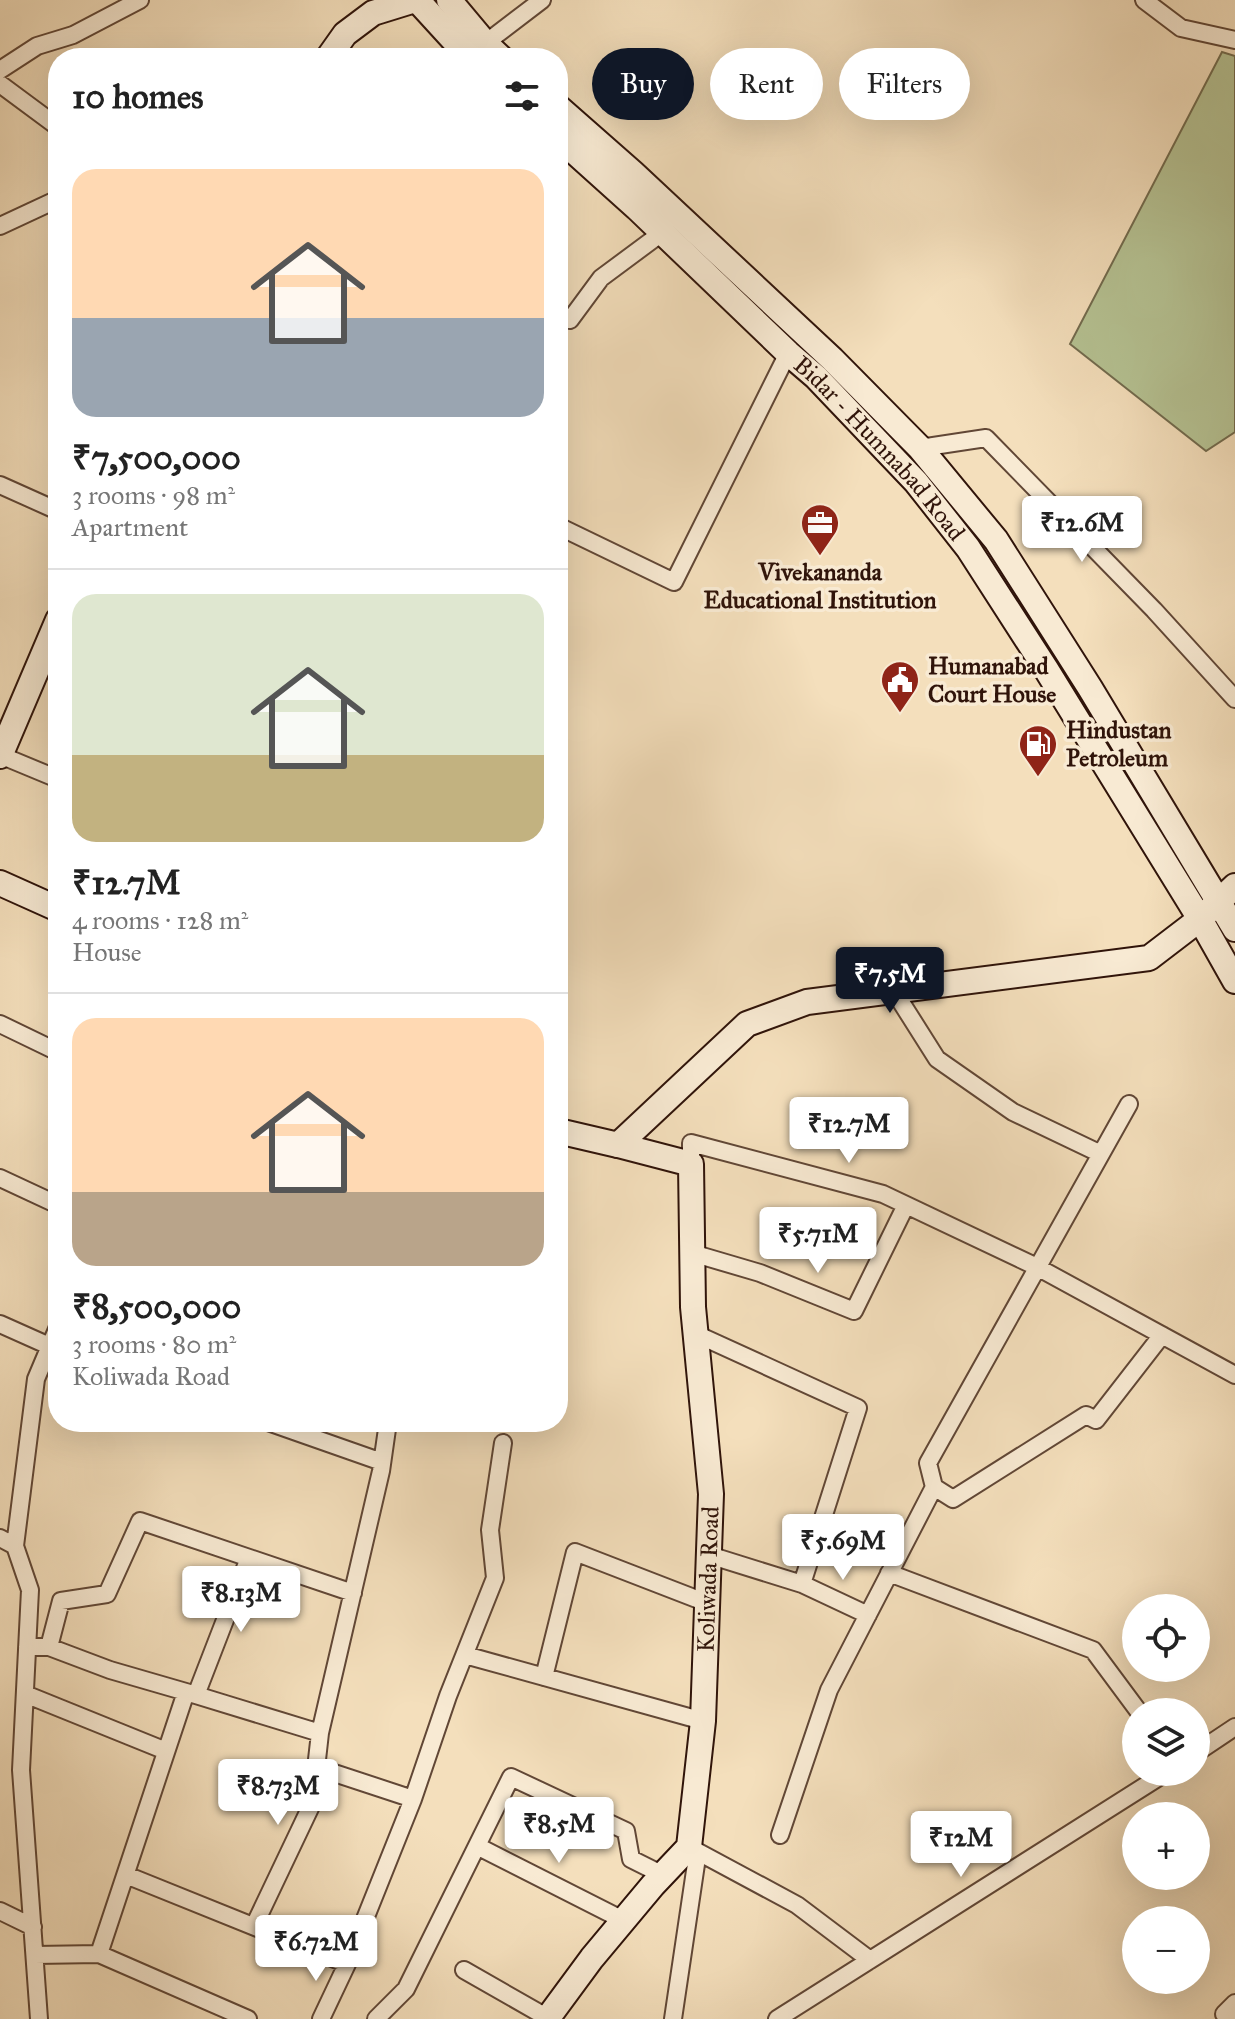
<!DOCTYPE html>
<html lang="en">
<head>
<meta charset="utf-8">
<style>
	body { margin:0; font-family:"IM FELL Great Primer",serif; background:#f2f2f2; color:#222; height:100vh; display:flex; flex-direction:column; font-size:30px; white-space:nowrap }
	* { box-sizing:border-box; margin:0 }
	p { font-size:26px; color:#767676 }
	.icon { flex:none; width:44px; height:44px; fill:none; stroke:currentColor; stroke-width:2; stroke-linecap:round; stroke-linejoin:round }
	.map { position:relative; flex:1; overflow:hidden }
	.sheet { position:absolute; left:48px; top:48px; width:520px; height:1384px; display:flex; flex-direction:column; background:#fff; border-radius:32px; box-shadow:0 8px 32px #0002 }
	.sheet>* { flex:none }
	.guide { position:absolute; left:592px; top:48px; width:522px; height:72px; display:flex; gap:16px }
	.buttons { position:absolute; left:1122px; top:1594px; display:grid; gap:16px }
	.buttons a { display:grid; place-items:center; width:88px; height:88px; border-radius:50%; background:#fff; box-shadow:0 8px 32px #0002; font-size:40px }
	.price { position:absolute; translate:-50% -68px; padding:0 18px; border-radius:8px; background:#fff; color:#222; font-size:26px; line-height:52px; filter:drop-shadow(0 2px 4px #0008) }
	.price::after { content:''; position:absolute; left:50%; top:48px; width:24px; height:18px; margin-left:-12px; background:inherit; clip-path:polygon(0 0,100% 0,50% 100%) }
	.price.active { background:#111827; color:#fff }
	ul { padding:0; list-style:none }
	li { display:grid; align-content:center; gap:16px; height:424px; padding:0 24px }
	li+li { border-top:2px solid #e0e0e0 }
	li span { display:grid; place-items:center; height:248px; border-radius:24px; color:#555 }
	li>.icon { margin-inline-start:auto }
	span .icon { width:144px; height:144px; fill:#fffc; stroke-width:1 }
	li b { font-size:34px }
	h2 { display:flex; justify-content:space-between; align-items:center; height:96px; padding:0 24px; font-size:34px }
	.chip { padding:0 28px; border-radius:36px; background:#fff; box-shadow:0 8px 32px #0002; font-size:28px; line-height:72px }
	.chip.active { background:#111827; color:#fff }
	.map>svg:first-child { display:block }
	.green { fill:#b6c394; stroke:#736c4f; stroke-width:2 }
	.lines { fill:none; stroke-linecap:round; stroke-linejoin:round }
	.street-casing { stroke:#614736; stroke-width:20 }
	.secondary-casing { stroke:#30140a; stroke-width:28 }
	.street { stroke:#f8ead3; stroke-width:16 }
	.secondary { stroke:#f8ead3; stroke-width:24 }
	.labels { text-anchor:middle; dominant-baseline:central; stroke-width:7; stroke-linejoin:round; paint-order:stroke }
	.street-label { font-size:24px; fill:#30140a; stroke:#f8ead3 }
	.poi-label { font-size:24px; font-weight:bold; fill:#30140a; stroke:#f8ead3; text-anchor:start }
</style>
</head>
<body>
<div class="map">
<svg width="1235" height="2019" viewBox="0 0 1235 2019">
	<rect width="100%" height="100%" fill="#f4dfbc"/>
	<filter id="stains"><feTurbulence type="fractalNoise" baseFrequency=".0025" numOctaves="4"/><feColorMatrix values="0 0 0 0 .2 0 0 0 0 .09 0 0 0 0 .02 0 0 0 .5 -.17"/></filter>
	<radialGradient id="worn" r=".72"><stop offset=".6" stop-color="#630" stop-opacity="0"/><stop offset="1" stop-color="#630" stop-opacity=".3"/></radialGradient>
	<!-- green -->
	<path class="green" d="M1222 52 1235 56V432L1206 451 1070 344Z"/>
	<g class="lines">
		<!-- street casing -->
		<g class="street-casing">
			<path id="street" d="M1144 0 1181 28 1235 40
				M479 48 542 0
				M0 70 37 46 73 35 140 0
				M0 84 58 127
				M0 226 58 199
				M558 314 570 320 601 278 663 232
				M920 448 986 438 1154 610 1235 699
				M0 485 58 511
				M558 526 674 582 788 353
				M0 755 58 779
				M894 991 937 1059 1013 1112 1101 1154
				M0 1024 58 1052
				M691 1164V1143L883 1194 1037 1267 1235 1375
				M0 1178 58 1205
				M692 1253 760 1273 854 1311 906 1205
				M0 1324 56 1349
				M696 1334 858 1408 802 1584 709 1555
				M268 1422 382 1462
				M934 1487 953 1499 1086 1415 1096 1420 1162 1335
				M0 1538 15 1546
				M889 1573 1093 1650 1139 1712
				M802 1584 868 1615
				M27 1647H49L61 1601 107 1594 140 1521 353 1593
				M49 1647 110 1670 186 1692
				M465 1655 703 1721
				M544 1677 575 1552 707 1603
				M25 1694 166 1751
				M196 1695 249 1558
				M1196 1753 1235 1727
				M316 1767 413 1799
				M780 1835 829 1690 934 1487 928 1463 1129 1104
				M477 1846 623 1920
				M689 1847 797 1905 870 1960
				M126 1875 347 1964 413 1799 448 1696 495 1578 490 1530 503 1443
				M0 1911 33 1927
				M254 1926 312 1804 320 1733
				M99 1954 248 2019
				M35 1955 99 1954 186 1692 320 1733 381 1471 388 1422
				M464 1970 548 2018
				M39 2019 21 1770 30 1590 15 1546 36 1379 58 1327
				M321 2019 347 1964
				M376 2019 406 1989 511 1777 626 1831 631 1859 663 1875
				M673 2019 696 1864 689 1847
				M777 2019 1167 1772
				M1229 2019 1224 2014 1235 2003"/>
		</g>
		<!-- secondary casing -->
		<g class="secondary-casing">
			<g id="secondary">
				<path d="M417 0 470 58"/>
				<path d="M449 0 485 43 501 58"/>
				<path d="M328 58 345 34 373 13 415 0"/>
				<path d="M558 107 633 173 832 359 920 448 996 540 1090 688 1235 929"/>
				<path id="s1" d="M558 137 637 208 788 353 816 377 916 482 968 548 1046 669 1200 919 1235 981"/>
				<path d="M0 756 58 620"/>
				<path d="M0 883 58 909"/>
				<path d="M558 1131 618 1145 747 1024 807 1002 1149 958 1200 919 1235 886"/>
				<path id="s2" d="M547 2019 592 1958 653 1885 689 1847 703 1721 711 1494 693 1307 691 1164 618 1145"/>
			</g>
		</g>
		<!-- street -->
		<use href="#street" class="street"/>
		<!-- secondary -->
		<use href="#secondary" class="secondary"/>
	</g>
	<!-- icons -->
	<defs>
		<g id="office-pin" transform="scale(2)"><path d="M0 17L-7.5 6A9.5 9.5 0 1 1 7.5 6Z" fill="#8f2418" stroke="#f8ead3"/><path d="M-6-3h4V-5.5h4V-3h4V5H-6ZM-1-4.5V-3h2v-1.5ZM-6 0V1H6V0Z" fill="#fff"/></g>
		<g id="civic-pin" transform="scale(2)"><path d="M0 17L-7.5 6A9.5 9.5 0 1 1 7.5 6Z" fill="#8f2418" stroke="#f8ead3"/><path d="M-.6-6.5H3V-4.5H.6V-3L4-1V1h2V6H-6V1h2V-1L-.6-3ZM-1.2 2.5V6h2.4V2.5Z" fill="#fff"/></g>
		<g id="fuel-pin" transform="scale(2)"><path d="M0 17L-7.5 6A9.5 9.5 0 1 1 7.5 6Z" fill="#8f2418" stroke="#f8ead3"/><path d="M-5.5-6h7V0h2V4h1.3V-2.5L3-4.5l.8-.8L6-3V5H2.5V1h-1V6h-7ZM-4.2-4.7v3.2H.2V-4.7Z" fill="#fff"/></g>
	</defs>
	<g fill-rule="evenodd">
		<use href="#office-pin" x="820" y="523"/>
		<use href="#civic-pin" x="900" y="680"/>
		<use href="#fuel-pin" x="1038" y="744"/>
	</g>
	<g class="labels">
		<!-- street labels -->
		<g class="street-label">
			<text stroke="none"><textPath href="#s1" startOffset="448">Bidar - Humnabad Road</textPath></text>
			<text stroke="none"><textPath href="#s2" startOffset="492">Koliwada Road</textPath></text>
		</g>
		<!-- poi labels -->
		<g class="poi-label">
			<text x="820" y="572" text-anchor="middle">Vivekananda<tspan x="820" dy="28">Educational Institution</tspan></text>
			<text x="928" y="666">Humanabad<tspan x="928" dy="28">Court House</tspan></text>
			<text x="1066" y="730">Hindustan<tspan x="1066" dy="28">Petroleum</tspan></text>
		</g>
	</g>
	<rect width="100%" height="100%" filter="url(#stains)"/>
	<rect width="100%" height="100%" fill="url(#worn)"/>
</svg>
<div class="buttons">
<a><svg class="icon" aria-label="locate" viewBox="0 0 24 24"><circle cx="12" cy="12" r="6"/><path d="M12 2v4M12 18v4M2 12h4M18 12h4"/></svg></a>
<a><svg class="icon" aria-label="layers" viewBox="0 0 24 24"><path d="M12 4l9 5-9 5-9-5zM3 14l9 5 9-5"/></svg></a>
<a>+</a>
<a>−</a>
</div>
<b class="price" style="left:1082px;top:564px">₹12.6M</b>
<b class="price active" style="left:890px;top:1015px">₹7.5M</b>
<b class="price" style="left:849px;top:1165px">₹12.7M</b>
<b class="price" style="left:818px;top:1275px">₹5.71M</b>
<b class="price" style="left:843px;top:1582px">₹5.69M</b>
<b class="price" style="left:241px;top:1634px">₹8.13M</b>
<b class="price" style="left:278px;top:1827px">₹8.73M</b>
<b class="price" style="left:559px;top:1865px">₹8.5M</b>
<b class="price" style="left:961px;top:1879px">₹12M</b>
<b class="price" style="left:316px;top:1983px">₹6.72M</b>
<div class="guide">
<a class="chip active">Buy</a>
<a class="chip">Rent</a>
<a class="chip">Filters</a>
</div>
<section class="sheet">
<h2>10 homes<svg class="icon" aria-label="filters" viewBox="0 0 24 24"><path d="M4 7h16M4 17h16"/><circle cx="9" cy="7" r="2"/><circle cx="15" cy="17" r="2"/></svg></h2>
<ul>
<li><span style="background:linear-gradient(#ffd9b3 60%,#9aa5b1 0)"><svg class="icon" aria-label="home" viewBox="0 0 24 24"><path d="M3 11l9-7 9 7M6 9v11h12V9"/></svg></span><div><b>₹7,500,000</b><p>3 rooms · 98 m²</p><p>Apartment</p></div></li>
<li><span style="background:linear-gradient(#dfe7d0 65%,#c2b280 0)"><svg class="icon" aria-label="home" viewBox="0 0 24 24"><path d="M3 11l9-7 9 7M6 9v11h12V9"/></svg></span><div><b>₹12.7M</b><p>4 rooms · 128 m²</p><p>House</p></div></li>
<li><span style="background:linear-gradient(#ffd9b3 70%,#b9a48a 0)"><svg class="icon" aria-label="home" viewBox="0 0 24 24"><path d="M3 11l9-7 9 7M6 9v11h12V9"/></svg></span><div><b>₹8,500,000</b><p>3 rooms · 80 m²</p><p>Koliwada Road</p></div></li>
</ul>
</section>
</div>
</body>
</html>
